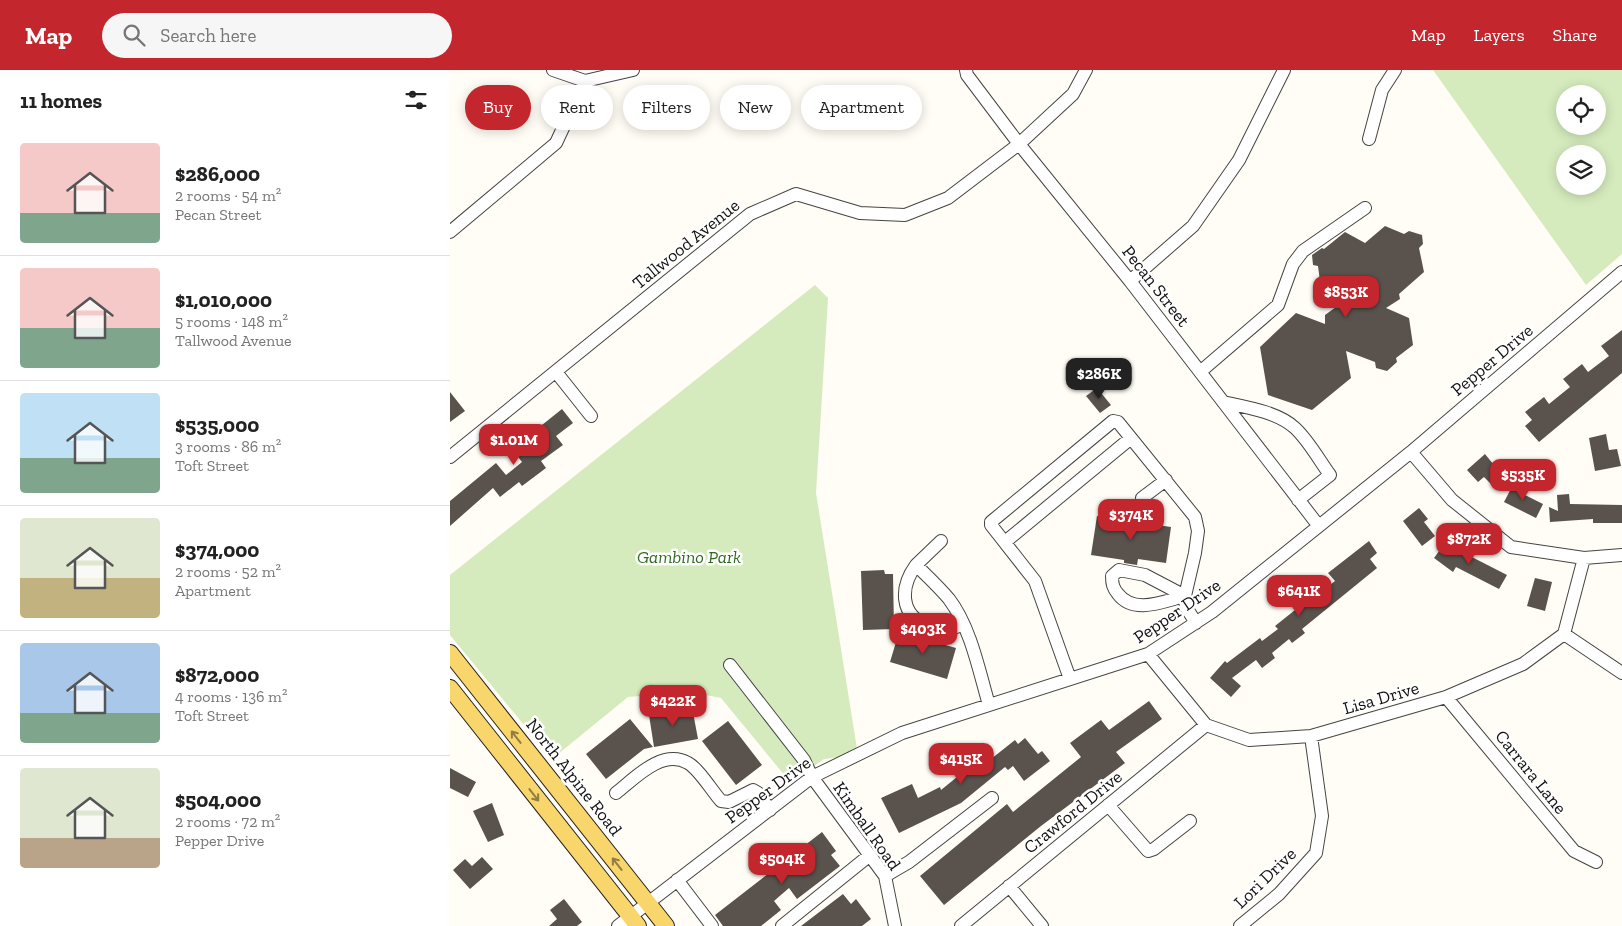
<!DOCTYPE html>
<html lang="en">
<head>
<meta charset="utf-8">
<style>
	body { margin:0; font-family:"Zilla Slab",serif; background:#f6f6f6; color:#222; height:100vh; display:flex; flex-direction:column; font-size:19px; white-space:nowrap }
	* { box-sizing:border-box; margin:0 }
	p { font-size:16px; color:#767676 }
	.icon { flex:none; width:28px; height:28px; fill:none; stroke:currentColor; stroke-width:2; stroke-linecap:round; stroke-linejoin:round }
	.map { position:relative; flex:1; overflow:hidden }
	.details { display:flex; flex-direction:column; background:#fff; width:450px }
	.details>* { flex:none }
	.top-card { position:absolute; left:15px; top:15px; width:475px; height:45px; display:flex; gap:10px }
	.buttons { position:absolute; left:1106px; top:15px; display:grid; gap:10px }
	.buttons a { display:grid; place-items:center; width:50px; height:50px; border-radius:50%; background:#fff; box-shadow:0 2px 12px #0003; font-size:25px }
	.price { position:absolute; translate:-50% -42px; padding:0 11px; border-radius:10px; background:#c4262e; color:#fff; font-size:16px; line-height:32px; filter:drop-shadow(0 1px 2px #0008) }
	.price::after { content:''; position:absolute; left:50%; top:30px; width:15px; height:11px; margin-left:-8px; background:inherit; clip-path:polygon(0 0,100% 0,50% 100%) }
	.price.selected { background:#222; color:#fff }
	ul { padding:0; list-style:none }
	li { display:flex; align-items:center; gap:15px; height:125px; padding:0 20px }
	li+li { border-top:1px solid #e0e0e0 }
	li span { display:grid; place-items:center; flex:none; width:140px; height:100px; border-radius:5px; color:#555 }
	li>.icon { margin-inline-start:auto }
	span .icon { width:60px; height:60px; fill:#fffc; stroke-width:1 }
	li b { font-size:21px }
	h2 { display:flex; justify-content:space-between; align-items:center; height:60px; padding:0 20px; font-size:21px }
	.chip { padding:0 18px; border-radius:22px; background:#fff; box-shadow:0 2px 12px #0003; font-size:18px; line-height:45px }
	.chip.selected { background:#c4262e; color:#fff }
	header { display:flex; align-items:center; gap:30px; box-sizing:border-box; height:70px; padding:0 25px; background:#c4262e; color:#fff }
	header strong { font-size:24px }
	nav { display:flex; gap:28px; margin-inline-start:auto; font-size:18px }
	.search { width:350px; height:45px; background:#f6f6f6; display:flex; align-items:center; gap:12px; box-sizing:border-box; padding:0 18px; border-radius:28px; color:#767676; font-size:19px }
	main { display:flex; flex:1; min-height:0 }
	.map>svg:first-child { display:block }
	.green { fill:#d5ebbd; fill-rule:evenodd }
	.building { fill:#5a524d }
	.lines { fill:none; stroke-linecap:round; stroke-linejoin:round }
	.minor-casing { stroke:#444; stroke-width:14 }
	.major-casing { stroke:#222; stroke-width:18 }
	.minor { stroke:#fff; stroke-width:12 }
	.major { stroke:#f9d66b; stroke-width:16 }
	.oneway { stroke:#917d42 }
	.labels { text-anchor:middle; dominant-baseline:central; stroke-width:5; stroke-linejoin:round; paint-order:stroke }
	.street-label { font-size:18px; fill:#111; stroke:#fff }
	.park-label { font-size:18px; font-style:italic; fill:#2f6b1f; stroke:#fff }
</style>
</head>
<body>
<header>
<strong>Map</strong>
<div class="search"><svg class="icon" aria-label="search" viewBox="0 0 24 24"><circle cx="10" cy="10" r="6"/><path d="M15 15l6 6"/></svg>Search here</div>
<nav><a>Map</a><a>Layers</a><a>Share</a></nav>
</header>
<main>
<section class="details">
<h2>11 homes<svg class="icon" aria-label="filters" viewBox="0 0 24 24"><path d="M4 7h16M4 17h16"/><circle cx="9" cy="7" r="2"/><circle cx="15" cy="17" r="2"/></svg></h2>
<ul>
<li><span style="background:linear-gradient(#f6c9c9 70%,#7fa58c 0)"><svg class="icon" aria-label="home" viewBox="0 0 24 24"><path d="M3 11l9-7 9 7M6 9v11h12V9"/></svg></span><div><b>$286,000</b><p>2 rooms · 54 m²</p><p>Pecan Street</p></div></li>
<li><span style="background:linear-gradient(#f6c9c9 60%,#7fa58c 0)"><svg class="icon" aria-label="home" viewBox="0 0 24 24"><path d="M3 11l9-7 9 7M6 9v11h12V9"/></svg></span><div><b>$1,010,000</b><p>5 rooms · 148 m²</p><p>Tallwood Avenue</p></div></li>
<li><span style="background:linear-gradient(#bfe0f5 65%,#7fa58c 0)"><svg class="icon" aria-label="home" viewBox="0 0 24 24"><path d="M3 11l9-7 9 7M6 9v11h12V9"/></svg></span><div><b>$535,000</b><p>3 rooms · 86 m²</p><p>Toft Street</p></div></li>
<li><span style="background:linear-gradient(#dfe7d0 60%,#c2b280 0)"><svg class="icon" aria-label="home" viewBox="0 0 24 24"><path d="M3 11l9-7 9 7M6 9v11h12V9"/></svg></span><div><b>$374,000</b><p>2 rooms · 52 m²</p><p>Apartment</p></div></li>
<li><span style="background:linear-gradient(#a9c7e8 70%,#7fa58c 0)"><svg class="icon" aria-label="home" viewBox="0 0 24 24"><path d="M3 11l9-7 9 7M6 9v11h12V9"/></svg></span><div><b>$872,000</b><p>4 rooms · 136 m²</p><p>Toft Street</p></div></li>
<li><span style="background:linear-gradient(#dfe7d0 70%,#b9a48a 0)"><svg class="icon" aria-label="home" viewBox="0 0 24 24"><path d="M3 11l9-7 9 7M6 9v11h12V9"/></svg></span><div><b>$504,000</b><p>2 rooms · 72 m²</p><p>Pepper Drive</p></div></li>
</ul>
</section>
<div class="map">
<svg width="1172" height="856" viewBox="0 0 1172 856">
	<rect width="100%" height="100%" fill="#fffdf5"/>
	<!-- green -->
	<path class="green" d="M983 0H1172V184L1136 215ZM1115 24H1148V56H1115ZM1115 84H1148V116H1115Z
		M365 215 378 228 366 423 408 685 374 689 340 712 271 628 241 622 178 627 102 689 0 565V505Z"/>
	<!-- building -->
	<path class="building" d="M935 156 954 164 959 161 972 165 973 174 969 178 974 202 949 224 950 229 936 238 959 248 963 275 946 288 947 292 937 301 926 298 925 292 896 281 901 308 862 340 818 325 810 277 846 243 875 254V245L897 229 871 219 868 196 863 195 862 185 872 178 874 179 895 162 915 173Z
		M1172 260V303L1089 372 1075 356 1082 350 1075 342 1094 327 1099 334 1120 317 1113 309 1132 294 1138 302 1159 286 1151 276Z
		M647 318 661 335 650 343 636 326Z
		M0 322 15 341 0 352Z
		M112 339 123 353 106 366 113 375 91 391 96 398 72 416 69 412 50 427 43 418 0 456V431L46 393 56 405 72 392 62 379Z
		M1156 364 1159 380 1167 379 1171 396 1145 401 1139 368Z
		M1035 384 1052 405 1041 414 1034 407 1028 412 1017 400Z
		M1065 411 1076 417 1073 424 1093 434 1086 448 1054 432Z
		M1119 424 1120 434 1172 435V453H1143V449L1100 452 1099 437 1108 441 1107 425Z
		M969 438 978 449 974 452 985 466 972 476 953 451Z
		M647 446 721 457 716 493 688 489 687 495 674 493V490L641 485Z
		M998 469 1017 482 1016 484 1057 505 1049 519 1006 497 1003 502 984 488Z
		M919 471 927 483 920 489 927 498 852 559 855 563 842 573 839 569 822 583 825 588 812 598 806 590 782 608 791 616 781 627 760 608 775 591 777 593 810 568 812 571 828 559 825 556 845 540 841 535 863 518 868 524 885 511 878 503Z
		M434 500 435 504H443L444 559 413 560 411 501Z
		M1085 508 1102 512 1095 541 1077 536Z
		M449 562 506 578 497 609 440 592Z
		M699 631 712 649 666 682 675 693 591 756 494 835 470 806 557 734 563 742 631 687 620 673 651 650 659 660Z
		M242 637 248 669 204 677 199 645Z
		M180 649 203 677 194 679 156 709 136 684Z
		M278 651 312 695 286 715 252 671Z
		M575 668 588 684 592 681 600 691 574 711 563 696 558 700 555 697 511 733 449 763 431 728 462 714 468 728 490 717 491 720 507 707 504 703 518 692 521 696 532 687 536 693 565 670 568 674Z
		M0 698 26 712 18 727 0 718Z
		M42 733 54 765 38 772 23 741Z
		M372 762 386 781 381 785 390 796 347 829 339 818 324 831 331 840 311 856H273L265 845Z
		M32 787 43 799 20 819 3 800 15 789 22 796Z
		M393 824 401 834 406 829 421 849 412 856H351Z
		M114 829 132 852 127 856H99L107 849 100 840Z"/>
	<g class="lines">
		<!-- minor casing -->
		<g class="minor-casing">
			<path id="minor" d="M103 0 135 11 183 0
				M516 0 517 5 569 74 680 211 868 455
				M919 69 932 20 945 0
				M0 162 106 73 135 11
				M680 211 743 156 789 90 834 0
				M106 302 141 346
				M750 302 828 235 843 194 853 181 915 138
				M773 332C796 337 828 342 845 358 859 371 869 390 880 405L848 430
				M961 382 1002 430 1061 477 1134 488 1172 485
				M0 387 300 144 346 124 410 143 455 145 498 128 569 74 623 24 636 0
				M692 428 716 410
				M555 472 681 368
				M466 495 491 471
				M669 500 695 505 735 526C714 531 684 545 668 524 663 518 662 514 662 506Z
				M513 554C508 556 503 559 498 560 492 561 484 557 479 556 449 546 450 517 466 495 477 506 489 517 499 529 521 558 529 601 539 635
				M1114 564 1172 603
				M698 584 756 655 799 670 861 666 996 627 1073 594 1114 564 1134 488
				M280 595 354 690 362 707 435 806 445 856
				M620 609 585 511 541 455V452L663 351 668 352 745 447 748 461 745 483 735 526 736 537 746 553
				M996 627 1124 781 1146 792
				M166 723C184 709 212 678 238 693 249 699 262 721 271 731L279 732 303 720 308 723 320 740
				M658 735 698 781 704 779 740 751
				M435 806 459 792 542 728
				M227 810 262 856
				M559 816 592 856
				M168 856 362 707 452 663 698 584 762 542 961 382 1172 202
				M332 856 420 785
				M511 856 756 655
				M790 856 829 824 866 783 872 746 861 666"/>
		</g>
		<!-- major casing -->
		<g class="major-casing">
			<path id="major" d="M0 583 216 856
				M0 618 188 856"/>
		</g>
		<!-- minor -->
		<use href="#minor" class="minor"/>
		<!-- major -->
		<use href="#major" class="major"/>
	</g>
	<!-- one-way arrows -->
	<defs><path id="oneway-shaft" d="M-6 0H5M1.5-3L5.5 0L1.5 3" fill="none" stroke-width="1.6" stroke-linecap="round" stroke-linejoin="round" transform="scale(1.25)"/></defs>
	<g class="oneway">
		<use href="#oneway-shaft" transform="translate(66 667) rotate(-128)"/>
		<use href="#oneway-shaft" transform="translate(84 725) rotate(52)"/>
		<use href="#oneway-shaft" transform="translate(167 794) rotate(-128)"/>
	</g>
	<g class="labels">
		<!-- street labels -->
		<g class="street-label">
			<text transform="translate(236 174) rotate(-39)">Tallwood Avenue</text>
			<text transform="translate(706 216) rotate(52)">Pecan Street</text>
			<text transform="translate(1042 290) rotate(-40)">Pepper Drive</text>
			<text transform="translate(727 541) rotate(-34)">Pepper Drive</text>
			<text transform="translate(931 628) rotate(-16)">Lisa Drive</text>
			<text transform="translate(1081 702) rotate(51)">Carrara Lane</text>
			<text transform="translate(124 707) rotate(52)">North Alpine Road</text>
			<text transform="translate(318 720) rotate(-36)">Pepper Drive</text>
			<text transform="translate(623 742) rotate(-39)">Crawford Drive</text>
			<text transform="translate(417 756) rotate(55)">Kimball Road</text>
			<text transform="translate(815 808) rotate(-44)">Lori Drive</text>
		</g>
		<!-- park labels -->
		<g class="park-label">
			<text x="239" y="487">Gambino Park</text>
		</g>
	</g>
</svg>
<div class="buttons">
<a><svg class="icon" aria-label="locate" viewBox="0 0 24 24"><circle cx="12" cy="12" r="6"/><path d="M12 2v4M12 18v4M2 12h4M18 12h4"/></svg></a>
<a><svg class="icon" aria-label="layers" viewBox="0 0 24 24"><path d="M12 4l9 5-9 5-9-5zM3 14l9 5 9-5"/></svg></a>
</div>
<b class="price" style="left:896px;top:248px">$853K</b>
<b class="price selected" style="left:649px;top:330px">$286K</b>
<b class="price" style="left:64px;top:396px">$1.01M</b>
<b class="price" style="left:1073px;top:431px">$535K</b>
<b class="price" style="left:681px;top:471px">$374K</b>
<b class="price" style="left:1019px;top:495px">$872K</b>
<b class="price" style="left:849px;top:547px">$641K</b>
<b class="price" style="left:473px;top:585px">$403K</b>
<b class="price" style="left:223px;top:657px">$422K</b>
<b class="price" style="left:511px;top:715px">$415K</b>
<b class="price" style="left:332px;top:815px">$504K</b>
<div class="top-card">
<a class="chip selected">Buy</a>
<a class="chip">Rent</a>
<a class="chip">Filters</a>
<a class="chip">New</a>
<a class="chip">Apartment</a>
</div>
</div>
</main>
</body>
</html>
